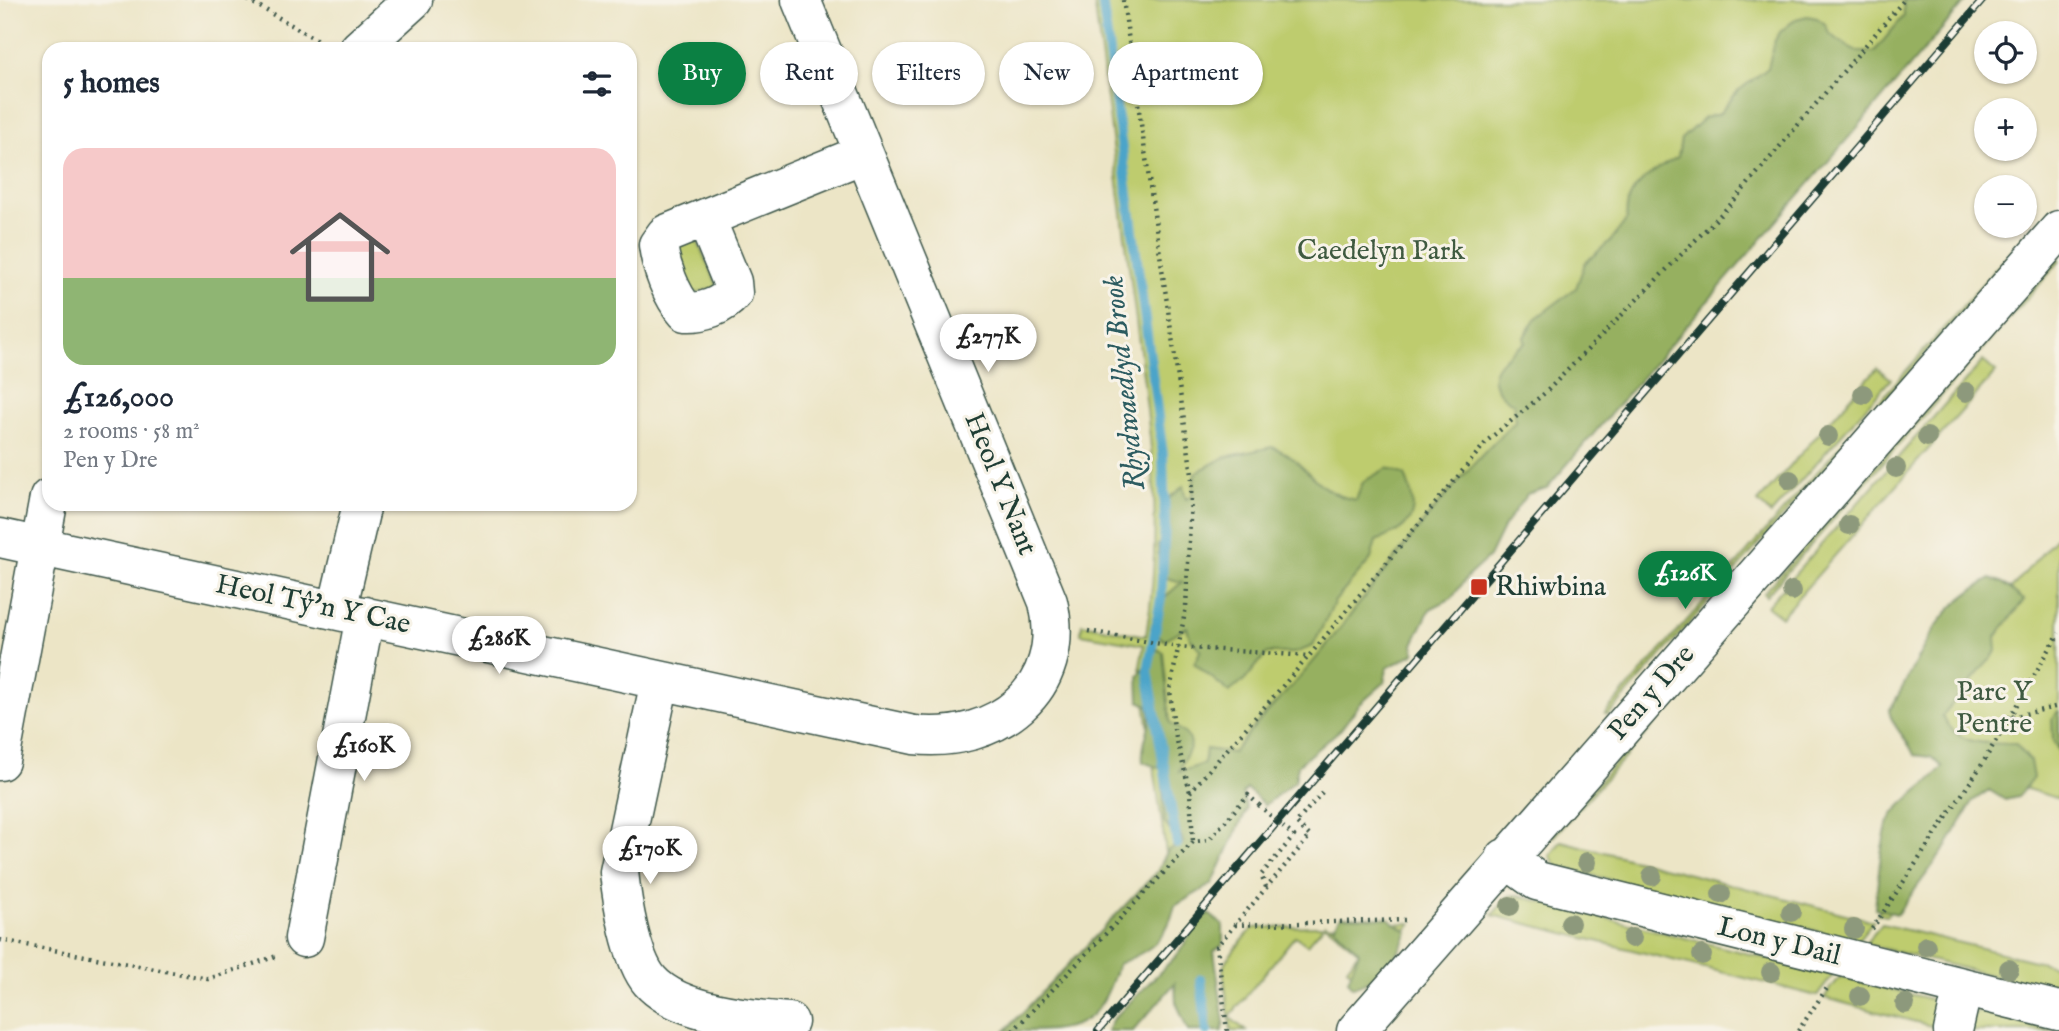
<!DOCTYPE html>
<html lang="en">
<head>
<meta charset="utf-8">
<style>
	body { margin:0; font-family:"IM FELL English",serif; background:#f2f2f3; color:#1f2937; height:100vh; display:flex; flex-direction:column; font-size:26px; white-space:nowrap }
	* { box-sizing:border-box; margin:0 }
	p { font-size:23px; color:#747a83 }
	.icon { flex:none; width:38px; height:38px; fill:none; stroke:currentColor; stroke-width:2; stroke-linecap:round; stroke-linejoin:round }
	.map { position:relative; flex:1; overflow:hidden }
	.drawer { position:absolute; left:42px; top:42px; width:595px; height:469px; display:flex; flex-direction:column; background:#fff; border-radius:21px; box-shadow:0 2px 5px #0004 }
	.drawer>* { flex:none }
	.top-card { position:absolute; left:658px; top:42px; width:665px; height:63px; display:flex; gap:14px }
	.buttons { position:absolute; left:1974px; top:21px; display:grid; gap:14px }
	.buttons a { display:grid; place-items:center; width:63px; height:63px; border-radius:50%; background:#fff; box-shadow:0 2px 5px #0004; font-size:35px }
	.price { position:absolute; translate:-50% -60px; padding:0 16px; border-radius:24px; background:#fff; color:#222; font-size:23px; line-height:46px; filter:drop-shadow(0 2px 4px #0008) }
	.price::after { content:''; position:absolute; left:50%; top:42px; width:21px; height:16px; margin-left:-10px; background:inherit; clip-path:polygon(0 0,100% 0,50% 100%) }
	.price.active { background:#0b8043; color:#fff }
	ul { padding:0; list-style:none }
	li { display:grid; align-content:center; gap:14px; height:371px; padding:0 21px }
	li span { display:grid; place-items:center; height:217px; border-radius:21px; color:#555 }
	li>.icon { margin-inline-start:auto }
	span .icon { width:126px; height:126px; fill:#fffc; stroke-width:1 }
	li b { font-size:30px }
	h2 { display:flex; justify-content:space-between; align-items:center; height:84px; padding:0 21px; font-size:30px }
	.chip { padding:0 24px; border-radius:32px; background:#fff; box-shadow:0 2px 5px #0004; font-size:24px; line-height:63px }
	.chip.active { background:#0b8043; color:#fff }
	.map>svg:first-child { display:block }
	.green { fill:#becc6e; stroke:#6e8451; stroke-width:2 }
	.forest { fill:#96b061; stroke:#5a764a; stroke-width:2 }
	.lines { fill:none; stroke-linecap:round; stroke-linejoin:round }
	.stream { stroke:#4ca4c9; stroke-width:10 }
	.minor-casing { stroke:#3e564a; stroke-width:41 }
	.path { stroke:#3e564a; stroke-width:4.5; stroke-dasharray:2 5; stroke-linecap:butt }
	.minor { stroke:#fff; stroke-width:38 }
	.rail-casing { stroke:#1f3d34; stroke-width:8 }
	.rail { stroke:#f7f3e8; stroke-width:5; stroke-dasharray:16; stroke-linecap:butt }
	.path-bridge { stroke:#3e564a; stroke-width:4.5; stroke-dasharray:2 5; stroke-linecap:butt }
	.tree { fill:#8d997c }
	.poi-dot { fill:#c8321e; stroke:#f7f3e8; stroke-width:2.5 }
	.labels { text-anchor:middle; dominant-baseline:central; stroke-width:6; stroke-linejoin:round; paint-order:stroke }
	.park-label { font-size:28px; fill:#3f5a40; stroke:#f7f3e8 }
	.street-label { font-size:28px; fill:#1f3d34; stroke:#f7f3e8 }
	.poi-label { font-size:28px; fill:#1f3d34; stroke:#f7f3e8; text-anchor:start }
	.water-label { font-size:30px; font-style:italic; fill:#2c5c61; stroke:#f7f3e8 }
</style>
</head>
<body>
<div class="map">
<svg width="2059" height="1031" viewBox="0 0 2059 1031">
	<rect width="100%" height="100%" fill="#f7f3e8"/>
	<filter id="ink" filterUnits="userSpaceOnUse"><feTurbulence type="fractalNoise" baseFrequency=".0143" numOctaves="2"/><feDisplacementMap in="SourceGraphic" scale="14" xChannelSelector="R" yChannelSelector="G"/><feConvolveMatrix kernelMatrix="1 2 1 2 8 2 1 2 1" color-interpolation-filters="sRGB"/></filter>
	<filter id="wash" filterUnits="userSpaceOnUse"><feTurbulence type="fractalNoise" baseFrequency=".00686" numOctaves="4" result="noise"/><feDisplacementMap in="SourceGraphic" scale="28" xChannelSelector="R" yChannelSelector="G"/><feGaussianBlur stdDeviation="1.57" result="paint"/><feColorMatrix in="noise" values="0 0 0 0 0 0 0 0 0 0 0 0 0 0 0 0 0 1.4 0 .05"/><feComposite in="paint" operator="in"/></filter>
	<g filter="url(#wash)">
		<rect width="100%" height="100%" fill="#ece5c6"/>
		<!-- green -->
		<path class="green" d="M1094 0H1925L1216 825 1199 827 1167 860 1140 666 1144 645 1081 634 1082 624 1146 636C1165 519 1149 421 1134 305 1121 203 1107 102 1094 0Z
			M2027 233 2028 237 1609 715 1605 714Z
			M695 236 718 287 689 295 674 246Z
			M2059 257V262L1766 596 1764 593Z
			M1983 361 1996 372 1781 617 1767 606Z
			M1877 368 1891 379 1771 514 1758 502Z
			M2059 534V799L1982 775 1887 916 1877 914 1973 773 1897 719Z
			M1670 701 1675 702 1553 837 1552 834Z
			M1561 841 1873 921 1857 941 1563 868 1556 865 1550 856Z
			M1514 895 1833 975 1817 996 1492 915 1509 896Z
			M1412 923 1362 981 1347 968 1359 952 1325 924 1307 945 1295 936 1229 1017 1246 1031H1231L1223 970 1226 960 1253 928Z
			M1882 924 2059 967V992L1865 944Z
			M1840 977 1934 1000 1940 1006 1939 1028 1824 998Z
			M1975 1012H1981L2055 1031H1967Z"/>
		<!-- forest -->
		<path class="forest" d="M1903 0H1967L1547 488 1527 494 1504 526 1489 557 1467 577 1452 598 1430 609 1413 644 1415 653 1387 668 1384 683 1359 705 1341 729 1298 765 1295 781 1265 805 1247 789 1242 793 1247 809 1212 884 1175 906C1165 942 1150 951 1118 964 1097 1031 1078 1031 1005 1031L1157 872 1168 850 1184 843 1179 832 1170 830 1164 822 1162 769 1143 762C1140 741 1155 724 1148 705L1139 701 1138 676 1157 649 1163 652 1170 723C1205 745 1187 745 1179 772L1204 764 1206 749 1233 753C1258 718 1291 690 1318 656 1380 579 1443 490 1515 422L1514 404C1478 381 1495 362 1525 343L1524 337 1535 319 1576 288 1585 263 1612 239 1627 219C1622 188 1655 170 1678 157L1681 139 1704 118 1719 114 1738 91 1768 68 1775 40 1781 31 1796 19 1807 16 1817 18 1825 24 1829 33 1847 46 1859 52H1874L1904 16Z
			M1272 447C1306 458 1312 493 1356 500L1363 482 1387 468 1405 475C1420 514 1415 526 1376 541L1371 559 1335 601 1313 646 1295 653H1267L1245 680 1229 692 1194 663 1201 650 1190 638 1187 627 1164 640 1151 629 1156 605 1182 582 1159 576 1158 545 1167 530 1166 501 1183 486 1186 499 1192 496 1195 473 1225 457Z
			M1991 579 2001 582 2024 600 1996 637 1997 651 1942 716C1960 748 1984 742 2016 744L2030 761 2033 778 2018 797 2005 800 1989 790 1973 801 1947 846 1897 914 1875 908C1878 885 1880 835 1892 816 1905 797 1928 786 1943 767L1931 757 1914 755C1908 739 1892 727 1889 711 1924 655 1927 614 1991 579Z
			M2059 710V752L2053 741 2052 719Z
			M1209 914 1223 925V945L1214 951 1224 1023 1222 1031H1188L1176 1002 1175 983 1133 1031H1107L1112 1020 1178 954 1198 922Z
			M1341 916 1388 918 1408 932C1398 960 1381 978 1353 987L1348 980 1359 952 1334 927Z"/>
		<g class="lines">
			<!-- stream -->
			<path class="stream" d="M1102 0 1163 454 1165 523 1161 598 1148 670 1177 844
				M1201 979 1207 1031"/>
		</g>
	</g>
	<g filter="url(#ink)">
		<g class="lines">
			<!-- minor casing -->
			<g class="minor-casing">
				<path id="minor" d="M359 49 413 0
					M706 219 732 282 733 293C722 306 703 313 686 312 671 295 661 267 658 245L666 234 863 154
					M0 538 914 735C996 744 1069 690 1048 602L801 0
					M337 610 362 504
					M660 681 619 872C622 900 631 959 650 981 678 1013 749 1019 789 1022
					M0 761 49 498
					M1505 858 1537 881 2059 1011
					M304 938 365 616
					M1356 1031 2059 230
					M1953 1031 1963 987"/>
			</g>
			<!-- path -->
			<path class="path" d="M248 0 326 45
				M1123 0 1192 475 1186 607 1170 690 1174 729 1190 792 1193 842
				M1088 631 1178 647 1308 656
				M2012 717 2059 706
				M1190 792 1309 656 1488 440 1546 392 1731 204 1904 0
				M1266 887 1261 875 1294 836 1283 827
				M1235 925 1405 920
				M1872 929 1981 766 2059 633
				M0 940 208 979 277 956
				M1013 1031 1193 842 1209 840 1248 795 1259 805
				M1227 1031 1217 946 1310 836 1296 823 1324 790
				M1798 1031 1827 988"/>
			<!-- minor -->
			<use href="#minor" class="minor"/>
			<!-- rail casing -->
			<g class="rail-casing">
				<path id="rail" d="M1098 1031 1983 0"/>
			</g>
			<!-- rail -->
			<use href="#rail" class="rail"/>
			<!-- path-bridge -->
			<path class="path-bridge" d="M1259 805 1283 827"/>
		</g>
		<!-- trees -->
		<g class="tree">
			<circle cx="1966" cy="392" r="10"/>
			<circle cx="1863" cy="394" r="10"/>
			<circle cx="1828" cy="436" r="10"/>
			<circle cx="1927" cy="437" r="10"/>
			<circle cx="1896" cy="468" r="10"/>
			<circle cx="1790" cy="480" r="10"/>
			<circle cx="1849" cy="525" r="10"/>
			<circle cx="1792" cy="591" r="10"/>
			<circle cx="1587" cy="862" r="10"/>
			<circle cx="1652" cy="876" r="10"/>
			<circle cx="1721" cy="894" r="10"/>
			<circle cx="1510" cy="906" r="10"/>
			<circle cx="1791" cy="912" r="10"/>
			<circle cx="1570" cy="923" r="10"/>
			<circle cx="1854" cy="929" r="10"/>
			<circle cx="1632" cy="938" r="10"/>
			<circle cx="1926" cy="946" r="10"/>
			<circle cx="1702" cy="955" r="10"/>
			<circle cx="2009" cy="969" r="10"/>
			<circle cx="1771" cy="972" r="10"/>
			<circle cx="1860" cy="996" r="10"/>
			<circle cx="1905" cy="1004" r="10"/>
		</g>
	</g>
	<!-- markers -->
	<rect class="poi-dot" x="1470" y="578" width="18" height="18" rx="3.5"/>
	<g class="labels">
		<!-- park labels -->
		<g class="park-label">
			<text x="1381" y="251">Caedelyn Park</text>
			<text x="1994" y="692">Parc Y<tspan x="1994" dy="32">Pentre</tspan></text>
		</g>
		<!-- street labels -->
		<g class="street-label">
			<text transform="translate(1000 484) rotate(68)">Heol Y Nant</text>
			<text transform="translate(313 605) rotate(12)">Heol Tŷ'n Y Cae</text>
			<text transform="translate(1652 693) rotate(-49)">Pen y Dre</text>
			<text transform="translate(1779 942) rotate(14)">Lon y Dail</text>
		</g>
		<!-- poi labels -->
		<g class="poi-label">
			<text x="1495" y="587">Rhiwbina</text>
		</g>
		<!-- water labels -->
		<g class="water-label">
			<text transform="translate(1125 383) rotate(-96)">Rhydwaedlyd Brook</text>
		</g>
	</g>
</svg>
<div class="buttons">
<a><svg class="icon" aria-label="locate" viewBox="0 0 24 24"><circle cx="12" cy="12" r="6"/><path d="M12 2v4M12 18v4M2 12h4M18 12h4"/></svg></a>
<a>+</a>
<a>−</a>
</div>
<b class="price" style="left:988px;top:374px">£277K</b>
<b class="price active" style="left:1685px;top:611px">£126K</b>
<b class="price" style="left:499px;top:676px">£286K</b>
<b class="price" style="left:364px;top:783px">£160K</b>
<b class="price" style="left:650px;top:886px">£170K</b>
<div class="top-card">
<a class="chip active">Buy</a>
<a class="chip">Rent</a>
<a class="chip">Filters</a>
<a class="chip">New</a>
<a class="chip">Apartment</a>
</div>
<section class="drawer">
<h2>5 homes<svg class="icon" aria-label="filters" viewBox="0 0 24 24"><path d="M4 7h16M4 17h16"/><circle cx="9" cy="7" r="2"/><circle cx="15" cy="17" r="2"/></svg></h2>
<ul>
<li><span style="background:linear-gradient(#f6c9c9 60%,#8fb573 0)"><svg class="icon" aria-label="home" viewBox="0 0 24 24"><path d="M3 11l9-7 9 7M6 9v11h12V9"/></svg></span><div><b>£126,000</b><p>2 rooms · 58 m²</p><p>Pen y Dre</p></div></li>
</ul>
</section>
</div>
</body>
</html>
